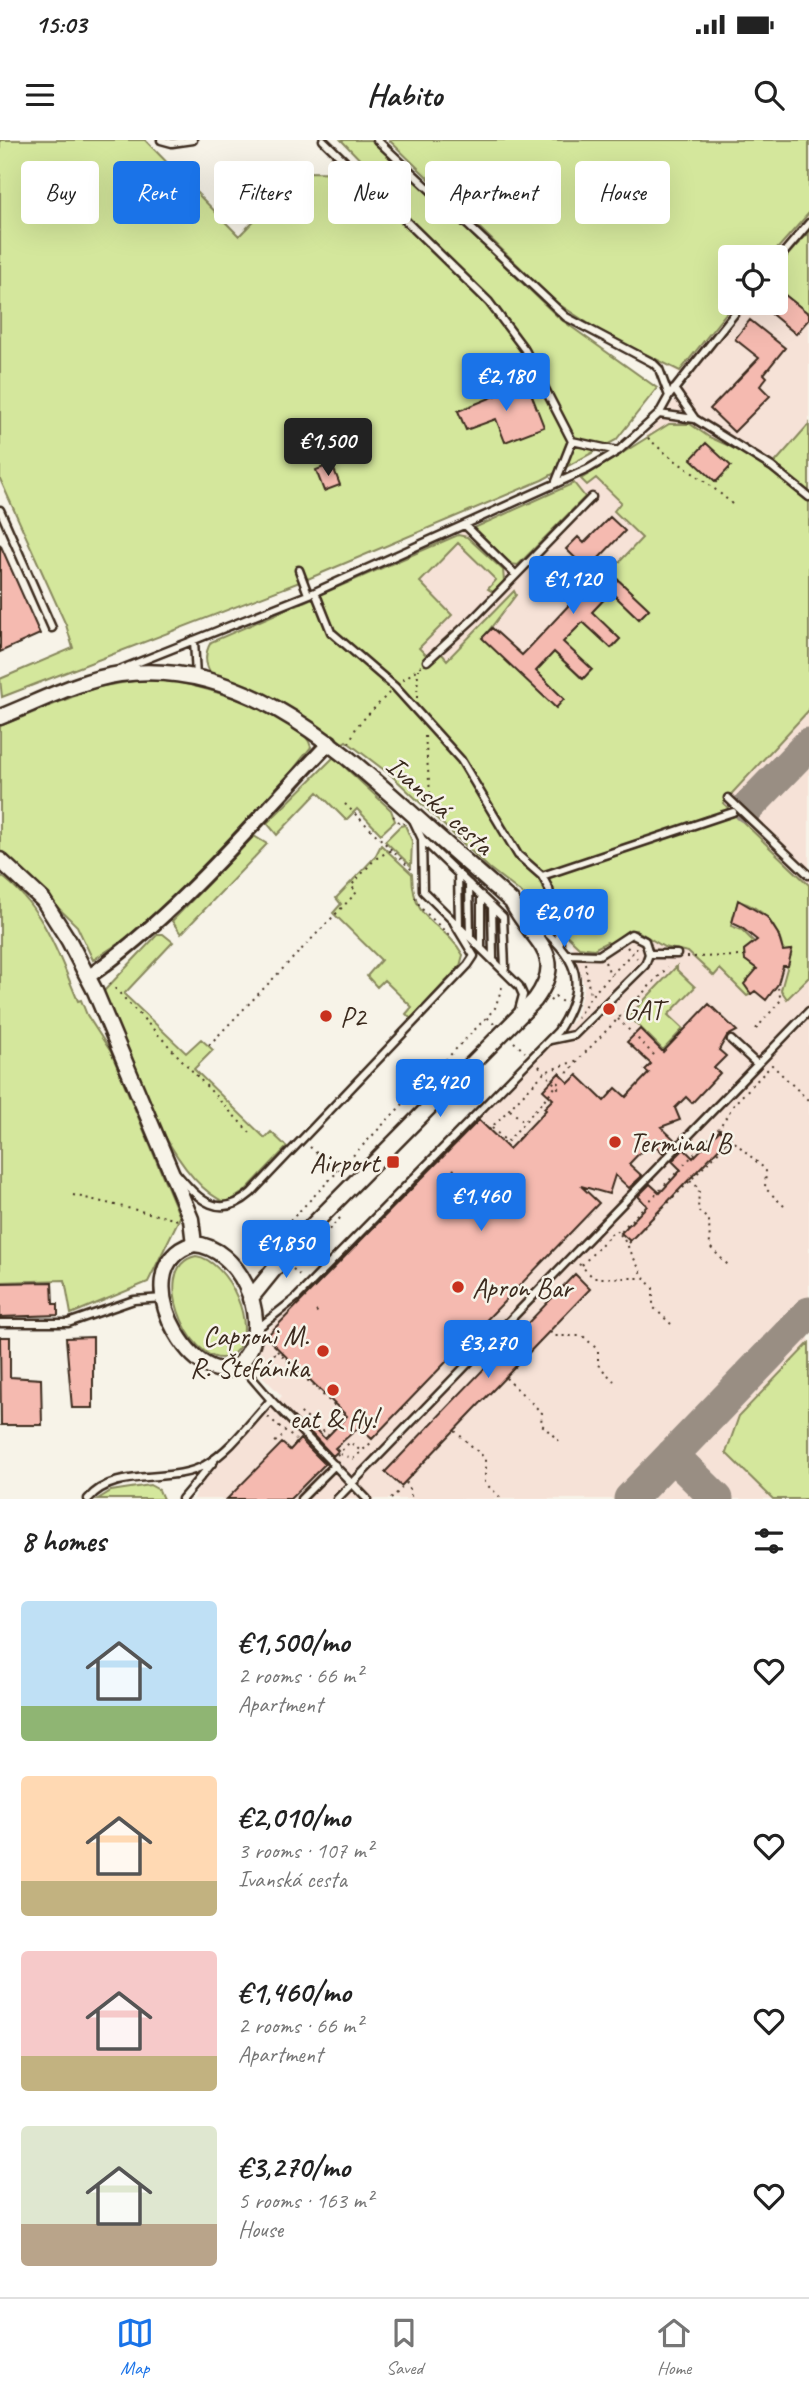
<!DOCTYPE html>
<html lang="en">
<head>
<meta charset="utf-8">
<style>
	body { margin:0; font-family:Caveat,sans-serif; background:#f6f6f6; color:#222; height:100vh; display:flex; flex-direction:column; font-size:26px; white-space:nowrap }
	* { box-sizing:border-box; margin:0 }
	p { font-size:23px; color:#767676 }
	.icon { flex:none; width:38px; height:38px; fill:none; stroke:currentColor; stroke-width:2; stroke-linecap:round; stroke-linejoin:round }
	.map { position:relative; height:1359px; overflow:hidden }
	.drawer { display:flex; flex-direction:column; background:#fff; flex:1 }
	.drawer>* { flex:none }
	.banner { position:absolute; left:21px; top:21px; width:768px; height:63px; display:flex; gap:14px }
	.tools { position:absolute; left:718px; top:105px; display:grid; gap:14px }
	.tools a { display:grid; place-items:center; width:70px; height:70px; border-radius:7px; background:#fff; box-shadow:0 7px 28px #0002; font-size:35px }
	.price { position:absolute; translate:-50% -60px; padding:0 16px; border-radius:7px; background:#1a73e8; color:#fff; font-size:23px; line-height:46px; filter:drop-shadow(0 2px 4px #0008) }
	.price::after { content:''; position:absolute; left:50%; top:42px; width:21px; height:16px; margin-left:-10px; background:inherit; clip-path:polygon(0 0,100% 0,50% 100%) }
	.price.active { background:#222; color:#fff }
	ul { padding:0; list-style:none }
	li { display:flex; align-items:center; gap:21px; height:175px; padding:0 21px }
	li span { display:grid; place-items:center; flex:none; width:196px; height:140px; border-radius:7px; color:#555 }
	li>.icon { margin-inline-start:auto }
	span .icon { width:84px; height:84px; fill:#fffc; stroke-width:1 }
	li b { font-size:30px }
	h2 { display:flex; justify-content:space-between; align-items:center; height:84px; padding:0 21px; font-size:30px }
	.pill { padding:0 24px; border-radius:7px; background:#fff; box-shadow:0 7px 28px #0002; font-size:24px; line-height:63px }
	.pill.active { background:#1a73e8; color:#fff }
	.status { display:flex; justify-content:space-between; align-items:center; height:49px; padding:0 35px; background:#fff; direction:ltr }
	.status svg { height:19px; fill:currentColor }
	header { display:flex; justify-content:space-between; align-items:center; height:91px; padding:0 21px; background:#fff; font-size:32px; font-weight:700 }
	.menu { display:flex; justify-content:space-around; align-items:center; height:98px; border-top:2px solid #e0e0e0; background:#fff; font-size:19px; color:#767676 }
	.menu a { display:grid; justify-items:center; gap:4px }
	.menu .active { color:#1a73e8 }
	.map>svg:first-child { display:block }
	.built { fill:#f6e2d7; fill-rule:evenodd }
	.green { fill:#d4e79c; stroke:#88885d; stroke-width:2 }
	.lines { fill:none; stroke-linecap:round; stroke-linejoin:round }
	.taxiway { stroke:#998e83; stroke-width:33 }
	.building { fill:#f5bab0; stroke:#3b2a1e; stroke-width:2 }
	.service-casing { stroke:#3b2a1e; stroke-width:11 }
	.minor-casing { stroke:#3b2a1e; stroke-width:18 }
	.tertiary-casing { stroke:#3b2a1e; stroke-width:19 }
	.path { stroke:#3b2a1e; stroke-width:2; stroke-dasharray:2 5; stroke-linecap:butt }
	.service { stroke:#f7f3e8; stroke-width:6 }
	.minor { stroke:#f7f3e8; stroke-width:12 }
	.tertiary { stroke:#f7f3e8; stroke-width:14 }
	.poi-dot { fill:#c8321e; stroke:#f7f3e8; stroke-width:2.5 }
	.labels { text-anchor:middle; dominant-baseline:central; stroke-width:5; stroke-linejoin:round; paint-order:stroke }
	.street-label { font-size:28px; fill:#3b2a1e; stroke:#f7f3e8 }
	.poi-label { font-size:28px; fill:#3b2a1e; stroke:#f7f3e8; text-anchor:start }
</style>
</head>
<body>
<div class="status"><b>15:03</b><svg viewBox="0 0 49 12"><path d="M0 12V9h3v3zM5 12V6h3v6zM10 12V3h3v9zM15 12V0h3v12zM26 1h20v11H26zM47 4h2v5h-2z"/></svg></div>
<header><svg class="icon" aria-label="menu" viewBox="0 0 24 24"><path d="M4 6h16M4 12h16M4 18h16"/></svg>Habito<svg class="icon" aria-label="search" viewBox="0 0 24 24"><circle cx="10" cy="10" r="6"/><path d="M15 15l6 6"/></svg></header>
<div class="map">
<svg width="809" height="1359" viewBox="0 0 809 1359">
	<rect width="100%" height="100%" fill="#f7f3e8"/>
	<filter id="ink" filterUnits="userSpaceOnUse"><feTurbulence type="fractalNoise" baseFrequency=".0143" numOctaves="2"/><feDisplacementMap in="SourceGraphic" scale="14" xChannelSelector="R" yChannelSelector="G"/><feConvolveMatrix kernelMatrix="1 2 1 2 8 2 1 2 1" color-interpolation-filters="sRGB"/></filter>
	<g filter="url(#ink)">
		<!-- built -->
		<path class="built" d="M389 0H809V1359H194L200 1342 282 1256 263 1237 258 1200 535 922 576 877 584 846 570 799 529 759 489 728 392 636 346 601 343 603 294 570 207 529V509L211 502 574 343 640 304 691 239 603 193 557 163ZM730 117H775V163H730Z"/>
		<!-- green -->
		<path class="green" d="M0 0H145L239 96 301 32 373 33 341 0H373L559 178 657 248 616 300 542 340 310 438 2 557 0 539 73 508 66 485 0 339Z
			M389 0H809V73L770 117H730V163H734L680 231 603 193 557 163Z
			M809 92V174L776 148 779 142 775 139V129Z
			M669 284H690L709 297 772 326 809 284V570L723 663 809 745V837L787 859 781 850 792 810 783 811C779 786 762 767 738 761L731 786 742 790 754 802 744 810 745 820 756 827 751 854 747 856 720 829 714 836 688 812 664 807 636 790 627 791 610 804 607 802 594 809 579 807 529 759 489 728 392 636 346 601 343 603C299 574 262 555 213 536 204 525 204 514 211 502L458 395 467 397 503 430 504 441 493 452 488 449 496 440 458 403 420 442 452 475 419 508 426 515 442 514 447 520 514 451 516 455 483 498 564 559 536 531 554 512 582 539 592 530 563 502 583 482 612 508 620 499 592 472 611 452 639 479 649 469 610 432 642 398 614 371 621 362 596 338 587 345 581 339Z
			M574 343 585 357 518 425 511 424 474 388Z
			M169 540C201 547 303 573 311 607L277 650 148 784 93 820 77 786 0 711V586L97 547 134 541Z
			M334 617 391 670 395 681 381 694 357 669 346 680 318 652 277 695 267 683Z
			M405 685 412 701 411 726 385 701 400 686Z
			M254 696 267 704 181 794 172 781Z
			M381 705 412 734C413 786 442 779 463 815L460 826 411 879 406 874 412 867 384 840 377 847 367 836 381 820 333 773 341 764 336 758 375 717Z
			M0 735C42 764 59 816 78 861L81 860 87 875 111 912 180 1077 148 1142 71 1174 65 1140 0 1142Z
			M158 794H163L173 802 124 854 186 913 201 899 213 910 194 929 265 998 271 992 287 1007 245 1051 227 1063C168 1041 126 908 103 852Z
			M677 826V830L695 847 668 875 683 889 663 910 629 876Z
			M196 1116C228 1120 261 1190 234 1213 197 1243 144 1127 196 1116Z
			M809 1203V1359H773L726 1313 739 1276Z
			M150 1345 159 1350 163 1359H98L111 1351Z"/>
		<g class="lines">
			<!-- taxiway -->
			<path class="taxiway" d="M748 667 809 604
				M672 1315 717 1359
				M630 1359 809 1173"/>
		</g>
		<!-- building -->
		<path class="building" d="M775 147 809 174V179L796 194 758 163H775Z
			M750 180 785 208 764 234 767 237 760 246 770 256 734 292 710 269 759 218 735 199Z
			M527 243 544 287 505 302 496 279 466 290 458 271Z
			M706 303 731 326 716 342 691 319Z
			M332 324 340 345 324 351 316 330Z
			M610 377 625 391 597 420 649 469 639 479 611 452 592 472 620 499 611 508 583 482 563 502 592 529 583 539 554 512 536 531 564 559 556 568 482 498 492 488 522 515 528 509 595 437 566 409 578 397 584 403Z
			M0 404 40 494 0 512Z
			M738 760 767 777 778 794 783 811 792 810 788 826H783L778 844 766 860 755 851 751 854 744 844 757 829 745 820 744 810 757 800 741 787 732 783Z
			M709 864 737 891 727 896 719 910 726 916 714 928 720 933 692 963 686 957 675 968 680 980 661 987 676 1001 663 1013 651 1001 629 1024 642 1036 629 1048 615 1035 609 1054 581 1046 599 1063 372 1299 359 1287 335 1308 338 1311 333 1316 308 1290 312 1286 325 1299 347 1276 266 1197 479 980 509 1009 546 970 544 968 553 959 543 950 559 933 569 943 577 935 604 961 616 948 626 957 649 933 645 930 651 924 627 902 640 889 663 912Z
			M720 990 728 999 630 1101 621 1093 647 1066 638 1056 650 1044 660 1053 681 1030 672 1021 684 1009 693 1018Z
			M575 1134 590 1149 401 1346 385 1332Z
			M52 1142 53 1164H58V1175L0 1177V1143Z
			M0 1197H10V1237L41 1239 42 1285H1Z
			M93 1197V1268H72L66 1198Z
			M300 1299 325 1324 290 1359H227L282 1303 290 1310Z"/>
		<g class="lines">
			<!-- service casing -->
			<g class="service-casing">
				<path id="service" d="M161 0 172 3 193 0
					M323 0 489 162 525 210 572 301 555 344
					M377 0 566 177 653 223 659 229 669 256
					M775 123 809 83
					M659 274 695 279 674 249
					M695 279 772 327 809 357
					M618 311 659 274 669 256 743 163
					M0 370 52 488
					M465 385 516 435
					M299 430 308 454
					M315 452 331 492 395 547 461 620 518 715 542 736 549 749 560 803
					M194 500 196 537
					M427 521 474 478 592 357
					M119 530 315 452 588 329 618 311 572 301
					M728 658 809 735
					M413 680 422 699 423 751 519 846 523 855 519 870
					M422 699 503 777 505 828
					M458 733 459 787
					M542 736 733 672
					M469 744 470 797
					M481 755V807
					M492 766 493 818
					M649 814H677
					M550 900 574 895 645 825 649 814 645 801 631 794 599 815 568 814
					M731 900 757 924
					M177 1034C199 1060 219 1081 251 1053L468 825 474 816 454 783
					M0 1183H68L134 1160 164 1158
					M258 1188 296 1158 558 891C595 833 569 811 524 773
					M271 1260 367 1359
					M88 1359C115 1326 171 1345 205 1325 231 1310 251 1281 271 1260L239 1223
					M182 1359 214 1321
					M301 1359 335 1325
					M337 1359 809 871"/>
			</g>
			<!-- minor casing -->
			<g class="minor-casing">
				<path id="minor" d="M88 837C179 773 253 683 330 602"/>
			</g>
			<!-- tertiary casing -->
			<g class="tertiary-casing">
				<path id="tertiary" d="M0 577C38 562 79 540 120 534 236 519 328 598 408 670 442 701 477 731 512 762 531 802 569 813 535 860L297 1101 250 1159
					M0 720 43 760 69 801 95 851 191 1079 194 1104
					M194 1104C238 1107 270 1175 248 1213 209 1280 113 1127 194 1104Z"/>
			</g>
			<!-- path -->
			<path class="path" d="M648 298C674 323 706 339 732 364
				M403 540 421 526
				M417 558 418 529
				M425 596 432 674
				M349 603 357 586 389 553
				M345 664 413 731
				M393 676 402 685 404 683
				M415 757 421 768 450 796
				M627 807 637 818
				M687 817 745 816
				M605 822 611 836
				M585 823 590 855
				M110 843 253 996
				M550 861 555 856 562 862
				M577 878 591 856 637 808
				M618 879 657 918
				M494 884 487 877 495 868 503 844
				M756 889 781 860 778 848
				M514 902 525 912
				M209 905 357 752 351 746 375 719 391 710
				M539 926 559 949
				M510 970 524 982
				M492 988 507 1002 578 921
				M489 990 545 932 578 920 668 827
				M310 1007 337 1031
				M453 1029 455 1031
				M690 1041 699 1048 698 1071 709 1080 710 1107 728 1125
				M73 1055 178 1080
				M784 1066 765 1048 766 1030 719 988 735 963 772 925 809 961
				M288 1091 284 1087 486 878
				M629 1103 730 1000
				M300 1120 342 1076
				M579 1124 594 1138H644
				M582 1125 615 1090 619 1093
				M293 1129 302 1137
				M316 1171 318 1173
				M671 1184 653 1167V1148C637 1132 633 1110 619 1093L719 988
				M550 1192 555 1196H583L598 1210V1225L614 1241
				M277 1211 346 1277 328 1295 297 1270
				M260 1230 279 1209
				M506 1238 542 1273 541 1284 559 1301
				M268 1277 296 1300
				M455 1291 485 1318V1343L502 1359
				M275 1302 285 1295
				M340 1314 353 1319 372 1302
				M337 1315 350 1302 362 1312
				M391 1359 407 1343 412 1359"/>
			<!-- service -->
			<use href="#service" class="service"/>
			<!-- minor -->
			<use href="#minor" class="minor"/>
			<!-- tertiary -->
			<use href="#tertiary" class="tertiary"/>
		</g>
	</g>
	<!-- markers -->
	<g class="poi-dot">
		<circle cx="609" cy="869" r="7"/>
		<circle cx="326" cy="876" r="7"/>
		<circle cx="615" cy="1002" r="7"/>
		<rect x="386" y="1015" width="14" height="14" rx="3.5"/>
		<circle cx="458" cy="1147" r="7"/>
		<circle cx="323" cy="1211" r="7"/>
		<circle cx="333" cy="1250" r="7"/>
	</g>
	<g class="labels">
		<!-- street labels -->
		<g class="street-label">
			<text transform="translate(440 665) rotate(42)">Ivanská cesta</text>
		</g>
		<!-- poi labels -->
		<g class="poi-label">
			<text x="623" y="869">GAT</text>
			<text x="340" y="876">P2</text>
			<text x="629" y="1002">Terminal B</text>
			<text x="379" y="1022" text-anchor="end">Airport</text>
			<text x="472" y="1147">Apron Bar</text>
			<text x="309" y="1195" text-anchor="end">Caproni M.<tspan x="309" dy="32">R. Štefánika</tspan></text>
			<text x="333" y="1278" text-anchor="middle">eat &amp; fly!</text>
		</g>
	</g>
</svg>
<div class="tools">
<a><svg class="icon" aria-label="locate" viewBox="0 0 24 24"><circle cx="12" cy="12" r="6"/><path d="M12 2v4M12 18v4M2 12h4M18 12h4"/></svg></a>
</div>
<b class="price" style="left:506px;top:273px">€2,180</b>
<b class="price active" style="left:328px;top:338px">€1,500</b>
<b class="price" style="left:573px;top:476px">€1,120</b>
<b class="price" style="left:564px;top:809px">€2,010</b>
<b class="price" style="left:440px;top:979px">€2,420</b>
<b class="price" style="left:481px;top:1093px">€1,460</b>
<b class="price" style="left:286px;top:1140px">€1,850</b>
<b class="price" style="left:488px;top:1240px">€3,270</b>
<div class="banner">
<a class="pill">Buy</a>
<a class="pill active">Rent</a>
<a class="pill">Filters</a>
<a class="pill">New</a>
<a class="pill">Apartment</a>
<a class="pill">House</a>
</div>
</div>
<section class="drawer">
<h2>8 homes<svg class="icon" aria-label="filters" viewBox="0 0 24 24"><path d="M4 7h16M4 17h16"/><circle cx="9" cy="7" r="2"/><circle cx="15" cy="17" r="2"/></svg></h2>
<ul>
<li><span style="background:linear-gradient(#bfe0f5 75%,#8fb573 0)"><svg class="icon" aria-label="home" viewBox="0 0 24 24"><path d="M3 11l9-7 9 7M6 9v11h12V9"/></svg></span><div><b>€1,500/mo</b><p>2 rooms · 66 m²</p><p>Apartment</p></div><svg class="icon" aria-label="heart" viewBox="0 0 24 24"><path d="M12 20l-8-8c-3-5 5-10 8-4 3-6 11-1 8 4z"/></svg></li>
<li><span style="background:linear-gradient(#ffd9b3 75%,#c2b280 0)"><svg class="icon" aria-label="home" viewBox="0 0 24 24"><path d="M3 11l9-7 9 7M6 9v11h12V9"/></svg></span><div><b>€2,010/mo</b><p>3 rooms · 107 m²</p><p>Ivanská cesta</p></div><svg class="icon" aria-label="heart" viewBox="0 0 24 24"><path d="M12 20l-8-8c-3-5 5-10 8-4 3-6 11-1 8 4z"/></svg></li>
<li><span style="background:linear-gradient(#f6c9c9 75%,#c2b280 0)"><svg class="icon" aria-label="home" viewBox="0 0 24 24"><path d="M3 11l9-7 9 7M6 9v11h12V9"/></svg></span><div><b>€1,460/mo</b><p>2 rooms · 66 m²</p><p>Apartment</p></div><svg class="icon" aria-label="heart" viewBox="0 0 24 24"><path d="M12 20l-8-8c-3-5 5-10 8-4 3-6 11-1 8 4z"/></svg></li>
<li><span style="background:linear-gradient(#dfe7d0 70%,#b9a48a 0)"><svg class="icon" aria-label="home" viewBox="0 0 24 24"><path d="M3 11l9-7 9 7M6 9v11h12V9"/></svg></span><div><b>€3,270/mo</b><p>5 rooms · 163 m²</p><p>House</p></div><svg class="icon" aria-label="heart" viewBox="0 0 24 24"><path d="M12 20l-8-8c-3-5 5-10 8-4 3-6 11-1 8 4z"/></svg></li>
</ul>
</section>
<nav class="menu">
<a class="active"><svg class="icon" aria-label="map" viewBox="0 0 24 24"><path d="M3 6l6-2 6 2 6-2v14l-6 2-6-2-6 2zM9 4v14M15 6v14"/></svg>Map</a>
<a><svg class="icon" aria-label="saved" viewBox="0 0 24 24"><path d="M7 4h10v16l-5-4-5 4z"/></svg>Saved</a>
<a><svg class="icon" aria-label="home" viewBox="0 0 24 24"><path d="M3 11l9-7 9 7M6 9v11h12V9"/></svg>Home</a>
</nav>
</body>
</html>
